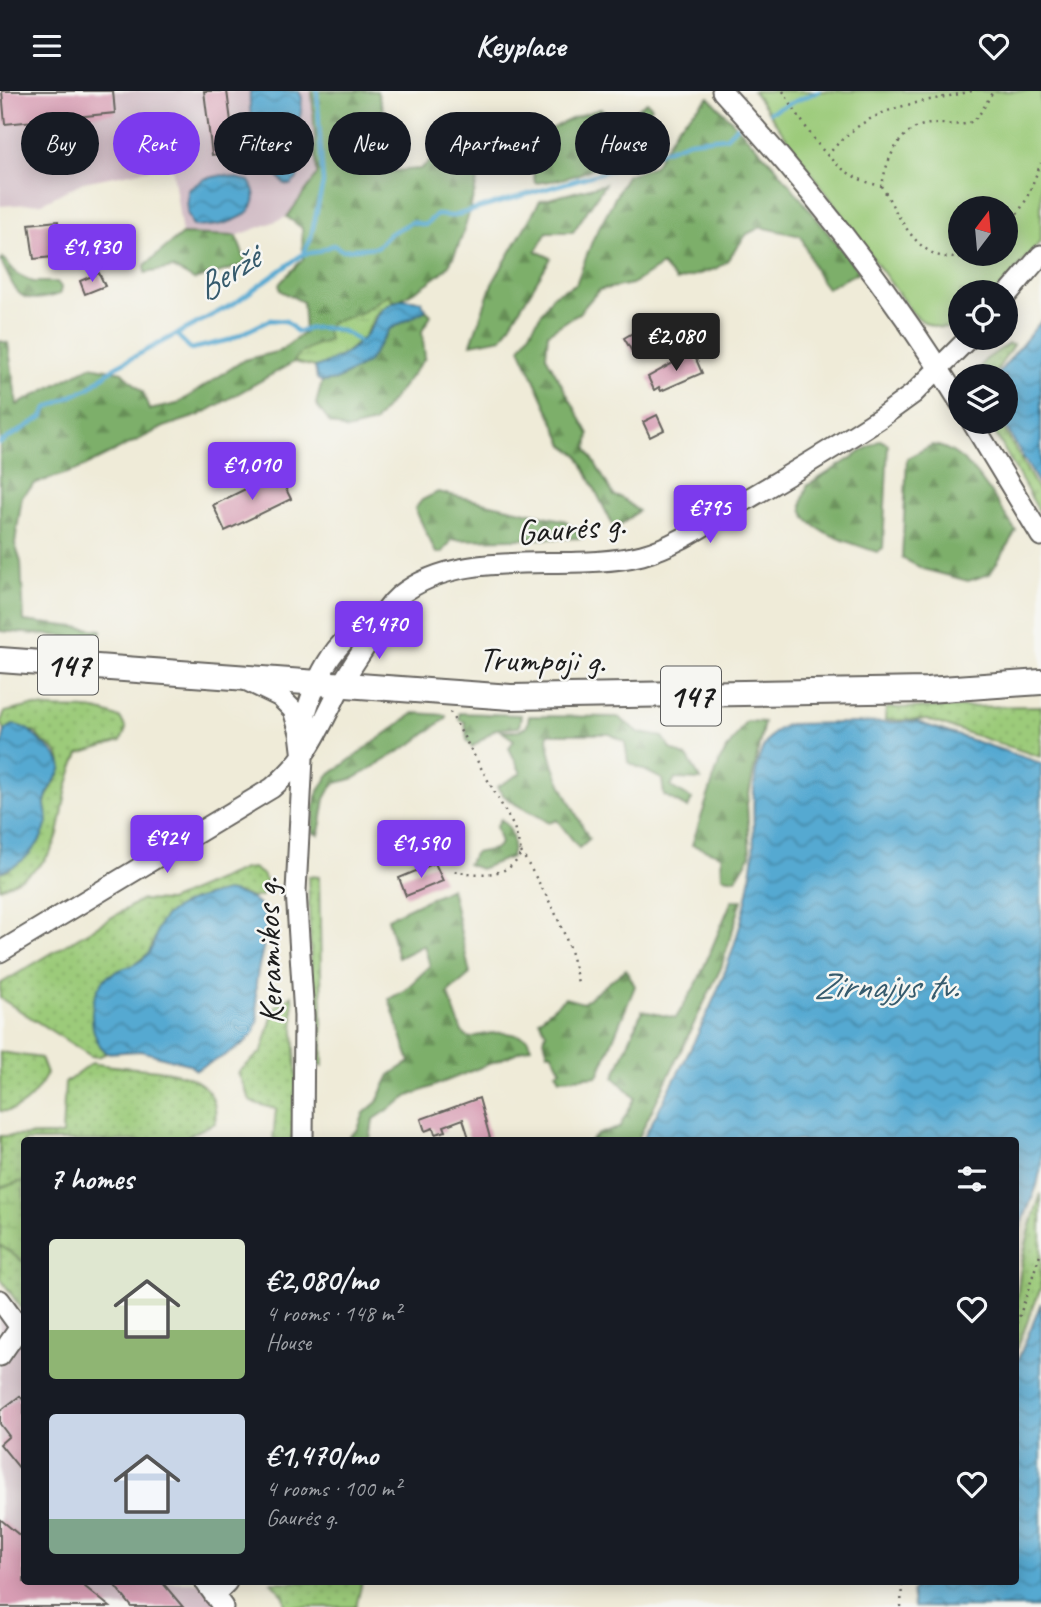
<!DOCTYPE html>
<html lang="en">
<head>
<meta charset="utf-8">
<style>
	body { margin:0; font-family:Caveat,sans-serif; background:#242831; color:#f1f3f6; height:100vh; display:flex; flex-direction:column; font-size:26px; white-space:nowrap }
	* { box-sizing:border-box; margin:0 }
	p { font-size:23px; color:#9ea1a6 }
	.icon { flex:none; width:38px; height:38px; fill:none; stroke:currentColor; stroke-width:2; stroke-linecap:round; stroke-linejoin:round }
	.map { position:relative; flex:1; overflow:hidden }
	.sheet { position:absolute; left:21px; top:1046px; width:998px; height:448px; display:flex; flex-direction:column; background:#171b24; border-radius:7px; box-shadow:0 4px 18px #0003 }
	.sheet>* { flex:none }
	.banner { position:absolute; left:21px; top:21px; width:999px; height:63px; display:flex; gap:14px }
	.needle { width:46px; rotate:16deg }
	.buttons { position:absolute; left:948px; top:105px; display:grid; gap:14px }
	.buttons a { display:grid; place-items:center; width:70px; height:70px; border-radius:50%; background:#171b24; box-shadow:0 4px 18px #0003; font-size:35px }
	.price { position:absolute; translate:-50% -60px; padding:0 16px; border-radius:7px; background:#7c3aed; color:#fff; font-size:23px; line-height:46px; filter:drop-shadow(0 2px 4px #0008) }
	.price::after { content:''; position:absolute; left:50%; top:42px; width:21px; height:16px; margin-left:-10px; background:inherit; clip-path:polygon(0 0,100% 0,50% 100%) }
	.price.on { background:#222; color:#fff }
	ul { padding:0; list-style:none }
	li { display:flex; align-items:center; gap:21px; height:175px; padding:0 28px }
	li span { display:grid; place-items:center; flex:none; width:196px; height:140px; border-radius:7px; color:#555 }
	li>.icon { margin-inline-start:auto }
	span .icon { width:84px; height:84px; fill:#fffc; stroke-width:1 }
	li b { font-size:30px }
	h2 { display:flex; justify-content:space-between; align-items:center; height:84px; padding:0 28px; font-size:30px }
	.chip { padding:0 24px; border-radius:32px; background:#171b24; box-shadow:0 4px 18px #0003; font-size:24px; line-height:63px }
	.chip.on { background:#7c3aed; color:#fff }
	header { display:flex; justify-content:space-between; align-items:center; height:91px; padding:0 28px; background:#171b24; font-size:32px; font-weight:700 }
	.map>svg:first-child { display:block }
	.industrial { fill:#d2bdc6 }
	.grass { fill:url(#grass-dots); stroke:#5c744b; stroke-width:2 }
	.forest { fill:url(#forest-firs); stroke:#4c6643; stroke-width:2 }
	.wetland { fill:url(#wetland-marsh); stroke:#5c744b; stroke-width:2 }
	.park { fill:#9ccb7a; stroke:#5c744b; stroke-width:2; fill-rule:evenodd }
	.water { fill:url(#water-waves); stroke:#386276; stroke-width:2 }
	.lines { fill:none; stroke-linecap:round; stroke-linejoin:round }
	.stream { stroke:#55a9d1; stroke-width:4.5 }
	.building { fill:#d89db4 }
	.minor-casing { stroke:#66645e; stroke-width:23 }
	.major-casing { stroke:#66645e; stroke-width:28 }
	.path { stroke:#66645e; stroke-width:2.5; stroke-dasharray:2 5; stroke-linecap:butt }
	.minor { stroke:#fff; stroke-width:19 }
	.major { stroke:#fff; stroke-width:24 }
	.labels { text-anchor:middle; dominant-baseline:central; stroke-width:5; stroke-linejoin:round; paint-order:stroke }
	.shield { fill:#f6f6f2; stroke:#5d5d5c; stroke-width:2 }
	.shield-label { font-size:33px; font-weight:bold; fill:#1c1c1c }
	.street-label { font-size:35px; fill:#1c1c1c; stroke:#f6f6f2 }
	.water-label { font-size:37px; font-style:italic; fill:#365b6d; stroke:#f6f6f2 }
</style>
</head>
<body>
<header><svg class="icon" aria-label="menu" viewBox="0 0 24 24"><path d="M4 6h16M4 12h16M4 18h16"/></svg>Keyplace<svg class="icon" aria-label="heart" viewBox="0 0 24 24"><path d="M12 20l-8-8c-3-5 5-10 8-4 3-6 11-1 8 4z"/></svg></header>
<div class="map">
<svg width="1041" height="1516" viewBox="0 0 1041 1516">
	<defs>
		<pattern id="grass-dots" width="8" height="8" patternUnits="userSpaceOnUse" patternTransform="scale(1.75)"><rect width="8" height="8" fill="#9ccb7a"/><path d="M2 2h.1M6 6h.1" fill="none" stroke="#86ae69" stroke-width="1.8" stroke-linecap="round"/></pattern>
		<pattern id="forest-firs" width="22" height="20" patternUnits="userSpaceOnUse" patternTransform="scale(1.75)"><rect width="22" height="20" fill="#7daf6a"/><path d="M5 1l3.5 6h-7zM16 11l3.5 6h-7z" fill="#668e56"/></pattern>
		<pattern id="wetland-marsh" width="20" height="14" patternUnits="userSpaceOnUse" patternTransform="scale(1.75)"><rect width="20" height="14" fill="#9ccb7a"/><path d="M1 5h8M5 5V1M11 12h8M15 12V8" fill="none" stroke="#86ae69"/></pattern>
		<pattern id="water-waves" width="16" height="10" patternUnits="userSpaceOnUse" patternTransform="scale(1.75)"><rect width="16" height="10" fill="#55a9d1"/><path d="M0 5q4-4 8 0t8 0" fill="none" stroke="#4689a9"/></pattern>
	</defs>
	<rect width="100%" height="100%" fill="#f6f6f2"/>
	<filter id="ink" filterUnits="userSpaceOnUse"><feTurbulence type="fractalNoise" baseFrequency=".0143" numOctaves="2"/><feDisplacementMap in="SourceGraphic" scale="14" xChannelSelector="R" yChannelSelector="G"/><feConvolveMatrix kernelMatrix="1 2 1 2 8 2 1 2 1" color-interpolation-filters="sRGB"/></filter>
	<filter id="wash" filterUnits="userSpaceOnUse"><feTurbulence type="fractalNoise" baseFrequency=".00686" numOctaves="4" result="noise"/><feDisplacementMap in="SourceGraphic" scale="28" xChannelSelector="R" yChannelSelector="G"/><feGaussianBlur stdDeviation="1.57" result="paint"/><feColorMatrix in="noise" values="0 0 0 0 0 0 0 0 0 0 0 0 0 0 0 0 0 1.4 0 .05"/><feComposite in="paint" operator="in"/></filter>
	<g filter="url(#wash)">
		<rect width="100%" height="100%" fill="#efebd8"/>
		<!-- industrial -->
		<path class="industrial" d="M0 0H312L317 84 287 126 236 145 182 143 172 74 83 91 42 112 0 115Z
			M0 1209 24 1242V1491H205L218 1516H0Z"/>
		<!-- grass -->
		<path class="grass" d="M1008 253 1013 254 993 285H974L985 269Z
			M989 331H1000L1041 404V424Z
			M32 615C66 622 86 610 121 628L126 638 121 650 79 663C49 724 80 767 0 797V781L8 779 48 730C47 725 44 718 45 713 46 696 68 684 59 665 54 655 42 654 36 642L13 634 5 639 0 632 5 621Z
			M1041 615V666L928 629H885L886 617Z
			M253 777 264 785 266 793 262 805 252 807 238 802 209 804 173 819 160 833 149 862 126 880 114 881 102 891 92 920 101 957 107 962 98 966 91 965 0 907V893L141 809 169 810 244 778Z
			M308 785 319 786 323 975 314 973Z
			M292 904 297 995 292 1050H273L276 1018 251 1011 238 982 262 960 275 916Z
			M0 961 41 967 47 983C38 999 22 1023 0 1020Z
			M92 972C135 982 223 967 215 1032L177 1050H24V1091L0 1097V1045L62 1044 65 992Z
			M1041 1102V1196L1015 1262C1015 1198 1021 1162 1041 1102Z
			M0 1154 24 1171V1221L0 1187Z
			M271 1491H362L356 1516H286L284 1505Z"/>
		<!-- forest -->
		<path class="forest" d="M312 0H377L383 19 375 34 371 54 382 74 393 80 420 78 443 61 475 51 485 59C476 91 466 149 448 175 440 186 406 207 393 211L389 203 361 222 331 232 329 249 306 259 294 271 200 324 164 336 77 379 36 392 22 405 15 453 21 471 24 530 102 539 98 548 0 540V250L8 252 17 314 91 275 122 281 143 301 149 319 177 313 244 269 280 260 305 241 303 211 281 200 279 193 303 168 302 137 287 126 317 84Z
			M709 6 775 75 859 181 827 197 817 184 801 145 761 136 747 143 726 171 715 178 676 190 662 174 632 193 599 199 579 222 548 242 546 265 589 343 587 358 614 405 622 407 638 420 615 439 578 364 564 354 520 257 553 204 576 193 593 148 627 84 654 75 678 35Z
			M647 11 652 16C614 65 600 86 535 92 533 80 530 64 536 53 547 35 582 23 601 18L620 29Z
			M605 93 573 141H547L536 160 551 167 502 247 471 253 492 193 540 110Z
			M182 143 236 145 247 173 194 189 173 177 145 182V174Z
			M3 167 17 183 33 191H57L61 196 60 203C19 215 18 205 1 170Z
			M426 219 431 224 422 240 425 267 374 332 347 339 330 332 316 313 322 291 336 289 367 272 390 238Z
			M880 349 888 353 883 457 877 461C858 454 806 441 802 417 801 411 805 402 807 395Z
			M932 354C970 358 995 411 1016 440L990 483 968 490 923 478 902 467 907 367Z
			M438 401 566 430 582 447 452 449 442 462H436L415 418 422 409Z
			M414 622 446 624V627L415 651 355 687 333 693 325 708 319 744 312 741 316 705 328 685Z
			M459 622 521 624 519 636 496 638 472 656 467 649 465 631 459 629Z
			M529 625 618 626 640 642 663 646 671 658 688 667 701 689 675 688 671 696 692 708 688 717 664 704 662 688 628 671 625 651 610 643H548C547 677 575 718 589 748L579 757 557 729 549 732C531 719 508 714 497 696L521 682 509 657 514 649 501 640H518L527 635Z
			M746 630 764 631 747 713 750 765 736 788 722 786 721 764 692 754 720 669Z
			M501 728C514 738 515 751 511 766L480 778 467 773 475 762 495 758 501 752 496 736Z
			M451 797 470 883 448 902 462 941 469 947C491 941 504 939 527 947L531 956 409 1005 373 1029 370 1050H345L358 1038 364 1022 377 1011 390 984 410 971 389 908 405 899 430 875 424 854 398 867 388 827Z
			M732 809H742L721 877 637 1050H590L599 1043 619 1037 635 1007 614 986 642 920 676 927 698 890Z
			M626 878 635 895 598 985 560 988 556 981 561 979 551 961 548 962 544 949 546 941 539 929 565 907 583 912Z"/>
		<!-- wetland -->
		<path class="wetland" d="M389 203 393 211 377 222 363 248 332 272 315 276 294 271C300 258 316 254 329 249L327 239 330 232 361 222Z
			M19 1091H24V1171L0 1154V1097Z"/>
		<!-- park -->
		<path class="park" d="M753 0H1041V150L996 201H961V233C941 241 924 235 910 219ZM961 117H1006V163H961Z"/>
		<!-- water -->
		<path class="water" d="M250 0H299L302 7 301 21 294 54 300 78 297 88 290 94 285 93C258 68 248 37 250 0Z
			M223 84 249 90C272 125 219 138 193 135L187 121 188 99 204 88Z
			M403 208 421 210 426 219 390 238 367 272 336 289 322 291 317 288 315 276C335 270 351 261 365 245 382 226 372 218 403 208Z
			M1041 230V397L1003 331H1006V285H996Z
			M917 631 1041 672V1075L1037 1095 1015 1149V1050H642C690 959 741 873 753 769 757 730 741 649 789 633Z
			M13 634C31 636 31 643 43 653 80 682 51 680 45 711 44 718 49 725 47 732 41 755 22 775 0 781V660L5 639Z
			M226 800C289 810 260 852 256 893 254 911 264 929 251 945 238 960 214 970 196 979L188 973 141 960 107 962C85 945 87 895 113 882 124 876 135 876 145 866 156 856 154 843 160 832 172 812 206 805 226 800Z
			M1041 1212V1516H914L912 1501 918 1491H1015V1276Z"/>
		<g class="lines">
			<!-- stream -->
			<path class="stream" d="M770 21 819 0
				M303 163 317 161 333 154 342 159 377 156 389 143 412 131 425 134 436 124 453 125 611 79 690 50 726 46 737 35
				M177 244 191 258 229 249 270 229 286 230 297 241C317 234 343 235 358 250
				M0 352 42 326 47 317 89 297 115 276 235 212 303 163 310 150 323 92 317 0"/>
		</g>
		<g id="blocks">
			<!-- building -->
			<path class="building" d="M2 0H113L115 22 5 33Z
				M204 0H227L235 61 212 64Z
				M58 130 62 165 34 168 29 133Z
				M99 182 105 195 85 203 80 190Z
				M643 236 652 250 633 262 624 247Z
				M693 261 702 282 661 300 659 296 654 299 648 286Z
				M657 324 664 339 650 346 643 331Z
				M278 382 291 408 225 440 213 414Z
				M435 772 443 790 406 805 399 787Z
				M479 1007 490 1047 470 1050 463 1028 444 1035 446 1040 435 1043 433 1037 425 1040 421 1028Z
				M20 1305 24 1310V1383L0 1353 9 1345 0 1333V1320Z
				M0 1428 24 1448V1491H79L110 1516H0Z
				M112 1491H162L183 1516H132Z"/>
		</g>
	</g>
	<g filter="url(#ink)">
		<use href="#blocks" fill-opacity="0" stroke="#66645e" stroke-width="2"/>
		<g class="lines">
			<!-- minor casing -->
			<g class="minor-casing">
				<path id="minor" d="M722 0C811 97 892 200 961 313
					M1006 205 1041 164
					M972 331 1041 445
					M247 590 280 606 293 619 300 642 303 667 296 800 304 925 303 1050
					M301 641C312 595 331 545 378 528
					M0 861 272 697C310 665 320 636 342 593 350 577 361 563 370 548 380 532 384 518 399 505 463 453 567 483 642 464 676 455 706 433 736 415 784 387 833 358 880 327L913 303 969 247
					M0 1209 24 1242
					M0 1265 20 1236
					M205 1491 223 1516
					M214 1504 227 1491"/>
			</g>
			<!-- major casing -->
			<g class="major-casing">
				<path id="major" d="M0 569 511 606 927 599 1041 591"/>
			</g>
			<!-- path -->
			<path class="path" d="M783 0C810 41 829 85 882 95 886 68 901 33 933 33 944 32 961 36 971 31 981 25 987 10 993 0
				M827 65C870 12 911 15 972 0
				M882 95C901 130 923 181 971 163
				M1006 141 1026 109 1041 72
				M450 621 514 736 521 761C512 788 476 784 454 780
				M521 761C549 809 567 836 578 892
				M1015 1239 1041 1160
				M901 1516 902 1491"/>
			<!-- minor -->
			<use href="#minor" class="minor"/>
			<!-- major -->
			<use href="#major" class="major"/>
		</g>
	</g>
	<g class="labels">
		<!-- shield labels -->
		<g class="shield">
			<rect x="38" y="544.5" width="60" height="59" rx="5"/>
			<rect x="661" y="575.5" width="60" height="59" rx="5"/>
		</g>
		<g class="shield-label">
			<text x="68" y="574">147</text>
			<text x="691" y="605">147</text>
		</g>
		<!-- street labels -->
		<g class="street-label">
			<text transform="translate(571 437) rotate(-5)">Gaurės g.</text>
			<text transform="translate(542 569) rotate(1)">Trumpoji g.</text>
			<text transform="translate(269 860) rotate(-92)">Keramikos g.</text>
		</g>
		<!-- water labels -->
		<g class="water-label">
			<text transform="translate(227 182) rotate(-33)">Beržė</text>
			<text x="886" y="894">Zirnajys tv.</text>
		</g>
	</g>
</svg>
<div class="buttons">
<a><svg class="needle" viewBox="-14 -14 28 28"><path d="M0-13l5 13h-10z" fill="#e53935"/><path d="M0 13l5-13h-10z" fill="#9ea1a6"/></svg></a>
<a><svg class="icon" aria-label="locate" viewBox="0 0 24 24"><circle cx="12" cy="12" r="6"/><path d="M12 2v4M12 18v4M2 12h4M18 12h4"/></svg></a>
<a><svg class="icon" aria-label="layers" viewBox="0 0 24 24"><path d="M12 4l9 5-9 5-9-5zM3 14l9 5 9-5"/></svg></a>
</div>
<b class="price" style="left:92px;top:193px">€1,930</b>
<b class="price on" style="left:676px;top:282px">€2,080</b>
<b class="price" style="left:252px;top:411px">€1,010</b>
<b class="price" style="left:710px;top:454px">€795</b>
<b class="price" style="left:379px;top:570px">€1,470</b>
<b class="price" style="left:167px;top:784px">€924</b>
<b class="price" style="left:421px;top:789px">€1,590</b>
<div class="banner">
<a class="chip">Buy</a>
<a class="chip on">Rent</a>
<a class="chip">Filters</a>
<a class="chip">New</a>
<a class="chip">Apartment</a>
<a class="chip">House</a>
</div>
<section class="sheet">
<h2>7 homes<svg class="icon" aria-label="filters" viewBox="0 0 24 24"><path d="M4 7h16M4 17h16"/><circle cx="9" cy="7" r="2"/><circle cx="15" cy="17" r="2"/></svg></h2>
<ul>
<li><span style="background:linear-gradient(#dfe7d0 65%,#8fb573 0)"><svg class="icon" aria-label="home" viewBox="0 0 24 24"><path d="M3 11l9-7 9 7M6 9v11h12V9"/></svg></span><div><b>€2,080/mo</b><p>4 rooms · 148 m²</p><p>House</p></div><svg class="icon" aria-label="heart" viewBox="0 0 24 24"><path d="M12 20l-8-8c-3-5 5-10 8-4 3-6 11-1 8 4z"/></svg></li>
<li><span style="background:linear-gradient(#c9d6e8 75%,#7fa58c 0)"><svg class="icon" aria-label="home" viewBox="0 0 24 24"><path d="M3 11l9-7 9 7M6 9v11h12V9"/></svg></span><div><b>€1,470/mo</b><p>4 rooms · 100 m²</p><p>Gaurės g.</p></div><svg class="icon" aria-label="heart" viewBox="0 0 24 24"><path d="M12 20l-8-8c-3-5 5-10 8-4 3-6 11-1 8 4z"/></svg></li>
</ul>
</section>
</div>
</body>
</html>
